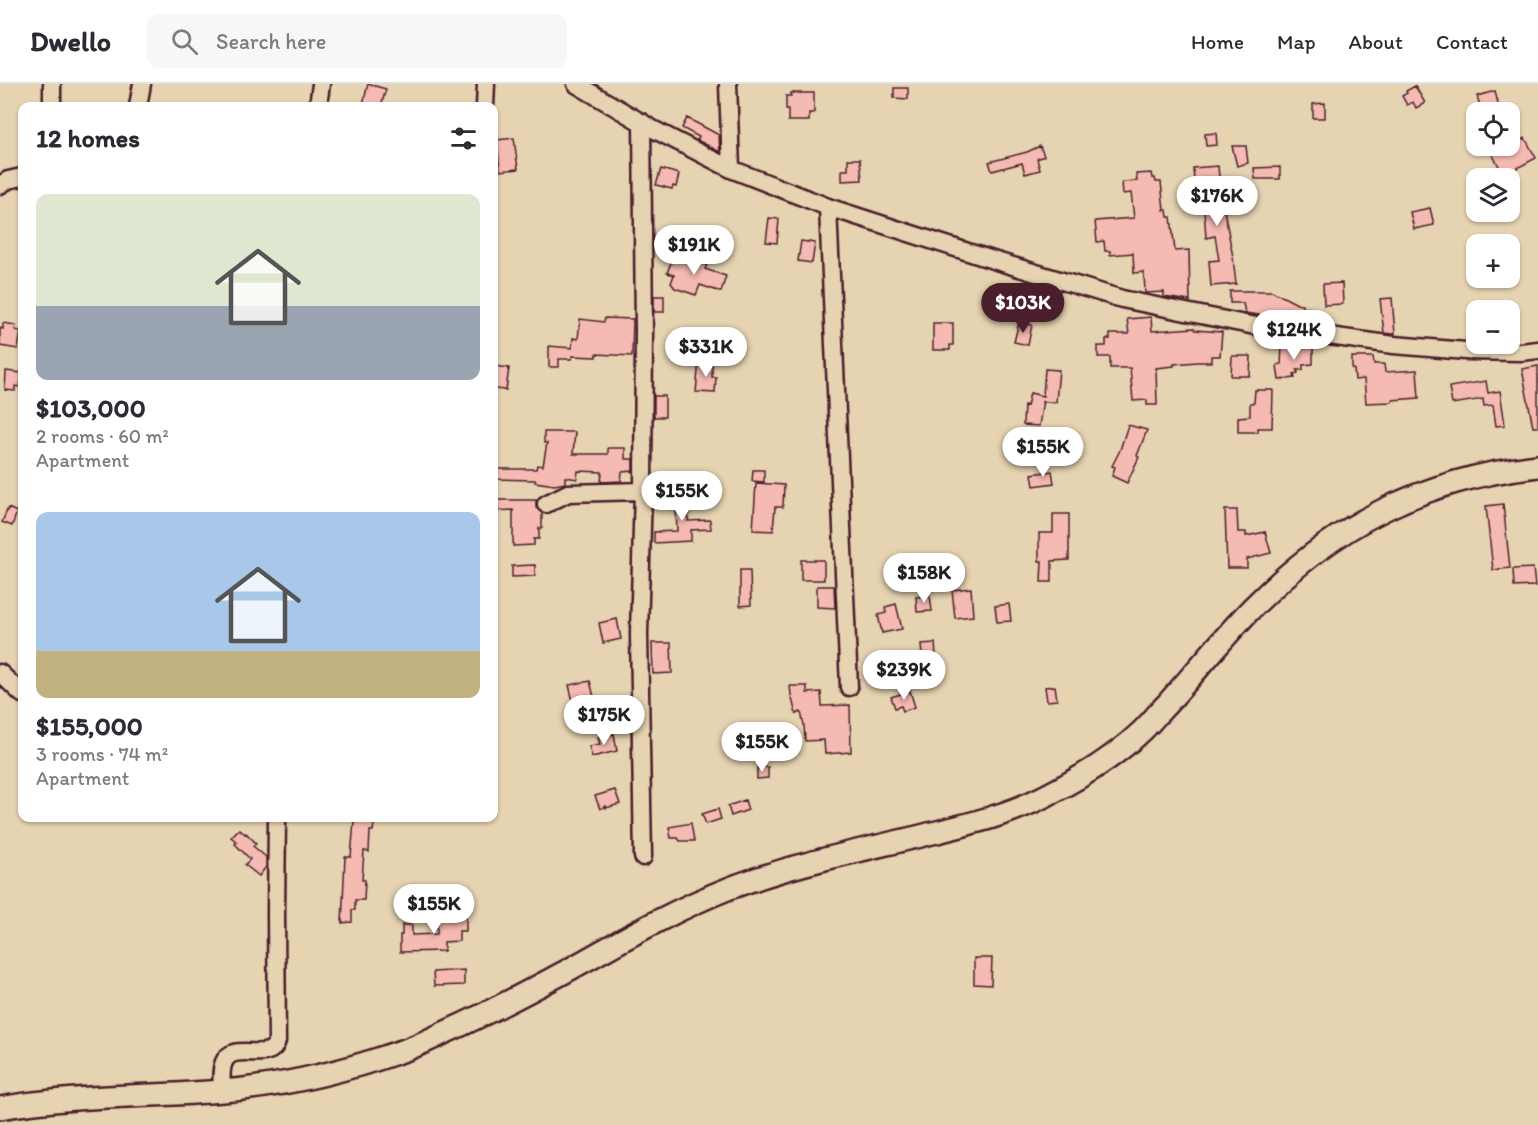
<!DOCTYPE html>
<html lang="en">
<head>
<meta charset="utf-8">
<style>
	body { margin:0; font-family:Itim,sans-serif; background:#f7f7f7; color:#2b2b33; height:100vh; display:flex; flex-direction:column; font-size:22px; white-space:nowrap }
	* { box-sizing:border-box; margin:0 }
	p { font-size:20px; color:#7c7c81 }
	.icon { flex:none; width:33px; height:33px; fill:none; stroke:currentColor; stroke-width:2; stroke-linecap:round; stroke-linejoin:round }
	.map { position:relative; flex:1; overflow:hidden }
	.side { position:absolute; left:18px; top:18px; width:480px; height:720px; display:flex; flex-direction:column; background:#fff; border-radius:12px; box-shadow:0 2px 4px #0004 }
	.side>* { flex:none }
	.buttons { position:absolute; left:1466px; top:18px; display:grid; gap:12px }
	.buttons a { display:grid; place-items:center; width:54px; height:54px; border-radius:12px; background:#fff; box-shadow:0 2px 4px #0004; font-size:30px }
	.price { position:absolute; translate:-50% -51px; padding:0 14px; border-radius:21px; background:#fff; color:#222; font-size:20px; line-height:39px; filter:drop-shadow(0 2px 3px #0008) }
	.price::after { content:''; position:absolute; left:50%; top:36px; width:18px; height:14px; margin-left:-9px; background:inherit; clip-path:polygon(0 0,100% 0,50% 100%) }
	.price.on { background:#4a1f2b; color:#fff }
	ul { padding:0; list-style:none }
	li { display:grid; align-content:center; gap:12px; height:318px; padding:0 18px }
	li span { display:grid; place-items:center; height:186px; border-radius:12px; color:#555 }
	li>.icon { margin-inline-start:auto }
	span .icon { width:108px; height:108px; fill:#fffc; stroke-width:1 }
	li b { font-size:26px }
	h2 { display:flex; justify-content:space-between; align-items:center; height:72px; padding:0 18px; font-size:26px }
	header { display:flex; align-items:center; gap:36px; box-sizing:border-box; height:84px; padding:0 30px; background:#fff; border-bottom:2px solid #e1e1e2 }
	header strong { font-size:28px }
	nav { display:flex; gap:33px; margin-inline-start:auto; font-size:21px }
	.search { width:420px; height:54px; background:#f7f7f7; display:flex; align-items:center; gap:15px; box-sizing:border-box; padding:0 21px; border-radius:12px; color:#7c7c81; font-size:22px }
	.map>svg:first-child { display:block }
	.building { fill:#f5bab1; stroke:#4a1f2b; stroke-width:1.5 }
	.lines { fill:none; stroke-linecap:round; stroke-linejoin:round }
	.minor-casing { stroke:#4a1f2b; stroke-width:21 }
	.major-casing { stroke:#4a1f2b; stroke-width:26 }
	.minor { stroke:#e6d3b1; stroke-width:16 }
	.major { stroke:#e6d3b1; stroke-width:21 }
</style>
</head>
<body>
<header>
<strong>Dwello</strong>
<div class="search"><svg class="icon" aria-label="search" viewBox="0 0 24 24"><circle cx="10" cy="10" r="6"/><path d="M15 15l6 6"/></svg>Search here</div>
<nav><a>Home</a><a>Map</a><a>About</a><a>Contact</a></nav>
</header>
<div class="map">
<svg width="1538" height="1041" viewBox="0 0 1538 1041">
	<rect width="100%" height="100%" fill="#e6d3b1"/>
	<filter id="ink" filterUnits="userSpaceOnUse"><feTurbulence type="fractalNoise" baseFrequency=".0167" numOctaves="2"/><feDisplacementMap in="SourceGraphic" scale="12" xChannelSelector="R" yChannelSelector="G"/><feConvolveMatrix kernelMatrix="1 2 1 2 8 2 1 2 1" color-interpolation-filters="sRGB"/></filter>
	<g filter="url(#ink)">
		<!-- building -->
		<path class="building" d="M368 0 386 5 381 22H371L363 20Z
			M1415 2 1425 19 1416 24 1413 18 1407 21 1402 12 1407 9 1406 7Z
			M894 4H908V15L894 14Z
			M1495 7 1500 28H1482L1477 12Z
			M791 9H814V29H809V37H788V25H786V12H791Z
			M1325 19V34H1313V20Z
			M687 34 719 51 720 68 697 56 699 53 682 44Z
			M1216 49 1217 61 1206 62 1205 50Z
			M514 54 518 85 500 87 497 56Z
			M1525 54 1536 74 1504 91 1492 70 1506 62H1512Z
			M1040 62 1044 72 1037 75 1040 86 1025 90 1022 79 992 87 989 78 1027 68Z
			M1232 62H1246L1248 79 1237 82Z
			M848 75H860L862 96 842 97V86H848Z
			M1218 82 1221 115H1222L1233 173 1236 200 1211 202 1209 177 1219 176 1215 152 1206 154 1202 95 1194 96 1193 84Z
			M1280 83V95H1255L1254 84Z
			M661 85 679 90 676 103 673 102 672 105 656 101Z
			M1151 89 1152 94H1155L1156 98H1161L1164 126H1167L1168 133H1171L1175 167 1189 166 1190 217 1164 213V208L1145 209 1144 188 1134 189 1133 169 1110 171V167H1105L1104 157 1097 158 1095 137 1134 134 1131 109 1123 110 1122 98 1137 97 1136 90Z
			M1430 124 1434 141 1414 145 1410 128Z
			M769 134 779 135 777 159 766 158Z
			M801 157 815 159 812 179 798 177Z
			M678 171 707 181 705 185 726 192 721 208 700 201 696 211 675 204 671 199 674 191 667 189 672 176 676 177Z
			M1342 199 1343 220 1324 221 1323 200Z
			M1230 207H1272L1297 220 1302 221V224H1310L1311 238 1245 229 1243 219H1230Z
			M654 212H664V228H654Z
			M1392 214 1395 250H1392L1384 249 1380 215Z
			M1151 233 1152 247 1194 244 1195 246 1222 248 1220 272H1211V278H1197L1174 280V282L1156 284 1157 321H1147V316L1133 317 1130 284H1110V273H1098V262H1106V255H1110V250H1129L1127 235Z
			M605 234 633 235 632 272 596 270V273L572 272V275H559V283H549V262L572 264 573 254 578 255 580 235 604 238Z
			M1019 238 1032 241 1028 261 1014 258Z
			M3 239 16 241 15 246 21 247 18 265 0 262V244L3 245Z
			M933 239H953V261H950V266H933Z
			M1282 262H1293V264H1313V280L1303 281V286H1297L1298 289 1294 290 1295 294 1279 296 1277 281 1281 280Z
			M1232 272H1251L1250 292H1231Z
			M1352 273H1373L1374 280H1384L1385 288 1417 286 1419 314 1392 316V318L1366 319 1364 295 1355 296 1354 285H1352Z
			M699 276H712V293H716L715 309 696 308Z
			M494 282 509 284 506 306 494 305Z
			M1538 282V343H1533L1522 285Z
			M1045 285 1059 286 1056 318H1042L1043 316 1039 342 1023 341 1024 321 1027 322 1030 309 1043 312Z
			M6 287 22 289 20 303 15 302V307L5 306Z
			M1486 297 1488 309 1500 307 1505 341 1496 342 1493 321 1484 322 1483 315 1452 320 1449 303Z
			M1255 306H1273L1272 344H1258V348H1238V333L1250 332V319H1254Z
			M654 312H665V333H654Z
			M1128 341 1147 346 1137 372 1139 373 1127 399 1112 392 1115 383 1112 382 1120 366Z
			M544 348H575L573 370H608V364H625V375H633V387L622 388 621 397 601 398 602 388 578 387 577 395 565 393V399L555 401 535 398V396L494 395V385H536L537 381 543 382 547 359H544Z
			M753 386H764V398L752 397Z
			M1052 387 1054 399 1034 402 1032 390Z
			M756 399 784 401 783 423H775L773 447 753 446Z
			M674 408 691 409 688 437 710 436 711 445 691 446V457L654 459V448L677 447 676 425H672Z
			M494 416H536V424L542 429V444H539V455H534V461L513 462V426L494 427Z
			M1503 420 1510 484 1493 486 1486 422Z
			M8 424 17 428 12 442 2 438Z
			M1225 426H1237L1238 448H1246V452L1265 448 1271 469 1247 475V484H1227Z
			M1053 430H1069V476L1052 477V498H1041L1042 477H1039V449H1053Z
			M801 476H824V496H801Z
			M535 481V492L512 493V482Z
			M1533 484 1535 502 1514 503 1513 485Z
			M740 486H750L751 521 740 522Z
			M817 502H834L835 524 817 523Z
			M971 504 973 532 955 534 952 506Z
			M930 512 932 527 917 528 916 513Z
			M896 520 902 545 882 549 878 531 886 529 885 523Z
			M1009 520 1011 537 997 538 995 522Z
			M617 535 621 555 603 559 599 539Z
			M652 559H671L672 589 653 590Z
			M935 559 936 572 922 573 921 560Z
			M590 597 596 621 614 614 617 626 579 633 578 625 575 626 569 601Z
			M790 602H807V609L821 608 822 622 850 621 851 668 825 670 824 656 805 657 804 641 801 628 796 630 791 611Z
			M1055 602 1057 616 1047 617 1045 603Z
			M910 607 915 623 903 627 901 622 895 624 891 613Z
			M614 650 617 667 592 673 589 662 600 660 598 653Z
			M768 683V694L757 695V684Z
			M615 706 620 720 606 724V722L600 725 595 712Z
			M745 716 748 726 731 732 728 722Z
			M718 725 721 735 706 740 702 730Z
			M357 734H375L373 747H370L369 768 364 767 362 796H365L364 816H355V826H352V838L342 839 345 773H351L354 737H356Z
			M691 739 694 757H680L678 754H671L669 743Z
			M239 745 245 750 246 749 256 759 253 762 266 773V783L259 792 245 781 250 775 235 760 237 758 231 753Z
			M437 830H466V847H459V857L444 858V867L400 868V851H402V841H412V851L437 850Z
			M974 874H992L991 901 974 900Z
			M464 886V901L434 902 433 888Z"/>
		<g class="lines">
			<!-- minor casing -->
			<g class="minor-casing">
				<path id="minor" d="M576 0 649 43 731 85 828 123 993 176 1122 215 1250 241 1394 261 1466 267 1521 268 1538 266
					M728 0 731 85
					M52 22V0
					M138 22 142 0
					M318 22 321 0
					M485 22 486 0
					M642 38 644 247 643 407 639 550 643 773
					M0 101 8 96 22 93
					M828 123 849 603
					M546 420 568 409 643 407
					M0 589 22 610
					M222 1007C222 998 220 986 224 978 233 956 271 981 277 957L276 829 277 734"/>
			</g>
			<!-- major casing -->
			<g class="major-casing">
				<path id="major" d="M0 1024C74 1011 149 1013 223 1007 283 1002 342 988 399 968 415 963 431 955 446 948 486 930 524 910 561 890 617 859 671 827 730 804 796 779 869 765 937 748 973 739 1010 730 1043 713 1079 695 1114 674 1143 646 1151 638 1158 629 1166 621 1195 589 1222 555 1252 524 1334 441 1421 395 1538 382"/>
			</g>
			<!-- minor -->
			<use href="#minor" class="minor"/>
			<!-- major -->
			<use href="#major" class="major"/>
		</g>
	</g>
</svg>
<div class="buttons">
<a><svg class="icon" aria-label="locate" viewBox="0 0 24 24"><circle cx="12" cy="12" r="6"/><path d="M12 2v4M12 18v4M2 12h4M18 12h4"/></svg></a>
<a><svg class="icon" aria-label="layers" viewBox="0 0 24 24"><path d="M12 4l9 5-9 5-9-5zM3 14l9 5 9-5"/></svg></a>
<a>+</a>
<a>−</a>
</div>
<b class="price" style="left:1217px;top:143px">$176K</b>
<b class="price" style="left:694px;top:192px">$191K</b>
<b class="price on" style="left:1023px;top:250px">$103K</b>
<b class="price" style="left:1294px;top:277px">$124K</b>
<b class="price" style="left:706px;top:294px">$331K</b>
<b class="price" style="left:1043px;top:394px">$155K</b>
<b class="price" style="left:682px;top:438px">$155K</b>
<b class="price" style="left:924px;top:520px">$158K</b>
<b class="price" style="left:904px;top:617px">$239K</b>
<b class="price" style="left:604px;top:662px">$175K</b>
<b class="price" style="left:762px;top:689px">$155K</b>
<b class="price" style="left:434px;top:851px">$155K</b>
<section class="side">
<h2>12 homes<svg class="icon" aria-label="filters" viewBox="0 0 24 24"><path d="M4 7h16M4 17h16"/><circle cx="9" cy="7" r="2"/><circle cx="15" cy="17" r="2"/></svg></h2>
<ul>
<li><span style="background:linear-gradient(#dfe7d0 60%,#9aa5b1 0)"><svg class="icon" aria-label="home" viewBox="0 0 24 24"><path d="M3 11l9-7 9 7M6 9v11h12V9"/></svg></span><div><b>$103,000</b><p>2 rooms · 60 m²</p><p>Apartment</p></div></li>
<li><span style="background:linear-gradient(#a9c7e8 75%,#c2b280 0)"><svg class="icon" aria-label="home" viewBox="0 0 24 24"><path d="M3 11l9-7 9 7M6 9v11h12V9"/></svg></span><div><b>$155,000</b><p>3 rooms · 74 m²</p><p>Apartment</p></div></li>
</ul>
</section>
</div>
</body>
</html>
